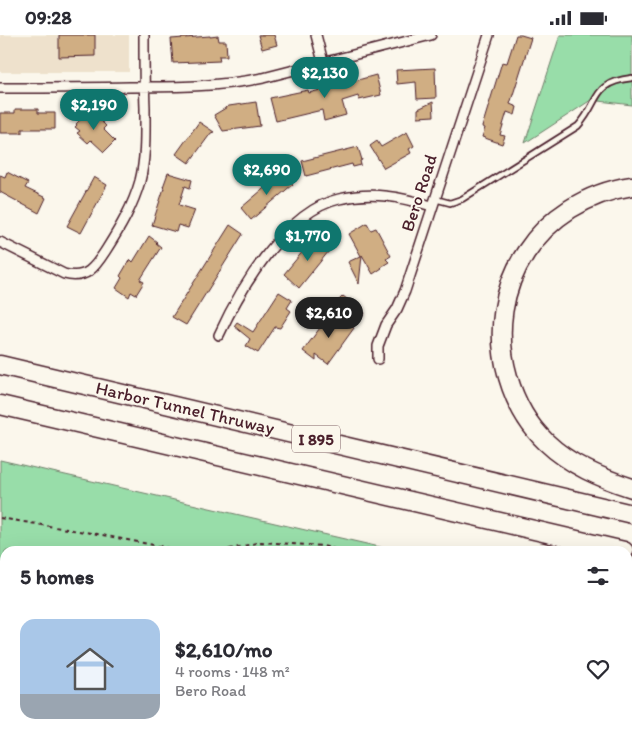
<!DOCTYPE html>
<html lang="en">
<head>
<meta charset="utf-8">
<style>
	body { margin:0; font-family:Itim,sans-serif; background:#f2f2f3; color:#2b2b33; height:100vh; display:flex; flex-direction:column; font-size:19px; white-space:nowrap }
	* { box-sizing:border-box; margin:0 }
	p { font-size:16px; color:#7c7c81 }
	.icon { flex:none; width:28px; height:28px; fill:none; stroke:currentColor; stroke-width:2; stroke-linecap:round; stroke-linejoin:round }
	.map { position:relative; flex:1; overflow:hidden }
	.details { position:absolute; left:0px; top:511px; width:632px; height:196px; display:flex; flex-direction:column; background:#fff; border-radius:15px 15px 0 0; box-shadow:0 5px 20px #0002 }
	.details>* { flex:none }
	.price { position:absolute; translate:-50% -42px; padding:0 11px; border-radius:18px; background:#0f766e; color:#fff; font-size:16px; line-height:32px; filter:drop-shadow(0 1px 2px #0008) }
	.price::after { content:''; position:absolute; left:50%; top:30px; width:15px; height:11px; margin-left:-8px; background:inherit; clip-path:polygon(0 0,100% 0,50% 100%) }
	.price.active { background:#222; color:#fff }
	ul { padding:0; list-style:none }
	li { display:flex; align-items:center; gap:15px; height:125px; padding:0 20px }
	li+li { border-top:1px solid #e1e1e2 }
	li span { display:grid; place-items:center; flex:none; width:140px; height:100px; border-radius:15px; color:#555 }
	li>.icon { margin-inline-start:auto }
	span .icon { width:60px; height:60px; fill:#fffc; stroke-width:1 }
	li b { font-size:21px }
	h2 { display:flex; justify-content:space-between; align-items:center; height:60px; padding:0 20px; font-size:21px }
	.status { display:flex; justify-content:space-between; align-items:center; height:35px; padding:0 25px; background:#fff; direction:ltr }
	.status svg { height:14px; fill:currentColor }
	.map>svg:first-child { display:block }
	.built { fill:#eee1cc }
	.green { fill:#98dda9; stroke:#717e6a }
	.building { fill:#d0ae83; stroke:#4a1f2b }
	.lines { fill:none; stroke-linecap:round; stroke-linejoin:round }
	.service-casing { stroke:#4a1f2b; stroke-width:8 }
	.minor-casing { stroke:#4a1f2b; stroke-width:12 }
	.motorway-casing { stroke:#4a1f2b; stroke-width:21 }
	.path { stroke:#4a1f2b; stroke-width:2; stroke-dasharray:4 4; stroke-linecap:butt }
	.service { stroke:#fbf7ec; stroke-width:4.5 }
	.minor { stroke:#fbf7ec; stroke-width:9 }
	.motorway { stroke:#fbf7ec; stroke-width:18 }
	.labels { text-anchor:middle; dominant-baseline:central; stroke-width:4; stroke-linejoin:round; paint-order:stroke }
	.shield { fill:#fbf7ec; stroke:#7f6065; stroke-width:1 }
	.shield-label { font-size:16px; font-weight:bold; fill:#4a1f2b }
	.street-label { font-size:18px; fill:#4a1f2b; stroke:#fbf7ec }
</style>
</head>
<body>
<div class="status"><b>09:28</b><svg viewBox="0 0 49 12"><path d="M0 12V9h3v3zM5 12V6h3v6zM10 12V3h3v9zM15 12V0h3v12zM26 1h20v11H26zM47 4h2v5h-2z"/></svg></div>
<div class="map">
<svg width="632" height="707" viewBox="0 0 632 707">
	<rect width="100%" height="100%" fill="#fbf7ec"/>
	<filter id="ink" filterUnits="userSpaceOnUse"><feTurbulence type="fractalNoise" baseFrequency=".02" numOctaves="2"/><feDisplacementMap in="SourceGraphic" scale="10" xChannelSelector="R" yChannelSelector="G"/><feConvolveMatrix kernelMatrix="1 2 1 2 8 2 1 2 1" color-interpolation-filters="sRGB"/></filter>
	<g filter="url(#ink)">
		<!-- built -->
		<path class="built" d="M0 0H129V37H0Z"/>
		<!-- green -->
		<path class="green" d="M560 0H632V70L591 65 525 108Z
			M0 425 397 516H5V702H628V569L632 570V707H0Z"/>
		<!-- building -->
		<path class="building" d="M59 0H95V21L59 22Z
			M258 0H274L277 10 262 14Z
			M516 0H521L531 3 510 69 517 72 515 80 507 77 500 100 505 101 502 109 482 102 485 93 482 92 502 27 507 28Z
			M210 1V2L218 1 219 6H226L227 21H219L220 26 173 28 171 4Z
			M435 33 436 63 417 64 416 47 397 49 396 35Z
			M376 40 381 60 359 65 358 61 342 66 346 80 324 86 322 75 276 86 270 63 308 55 309 58 331 52 339 50 338 46 346 44 347 48Z
			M256 67 260 91 223 96 214 80 229 71Z
			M433 67 434 81 418 82V74Z
			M15 74H38V78H55V94H22V98H0V78H15Z
			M90 75 106 91 103 94 115 106 104 117 91 105 88 108 77 98 80 96 75 92 77 90 76 89Z
			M199 87 214 97 211 98 189 128 176 119Z
			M407 97 414 111 409 114 411 118 384 133 370 111 377 106 381 112Z
			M358 112 362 125 360 126 361 130 353 132 352 129 306 141 302 126Z
			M7 137 28 148 25 153 46 163 39 178 0 157V140L5 142Z
			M283 137 293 149 251 185 241 173Z
			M168 138 192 145 190 153 185 151 179 170 195 175 188 193 178 190 176 197 152 190 164 153 163 152Z
			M94 142 107 150 81 198 67 191Z
			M367 188 371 195 376 193 391 221 386 224 389 227 381 232 382 233 373 239 362 220 359 249 348 227 361 221 349 199Z
			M230 190 243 199 186 290 172 282Z
			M149 201 157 207 156 208 161 212 140 245 144 247 136 260 131 257 129 262 116 253 122 243 120 241 130 224 133 227Z
			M326 201 333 211 299 253 284 239 304 215 307 218 317 206 318 207Z
			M279 257 292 265 287 273 291 276 280 293 275 292 258 318 246 311 250 304 234 291 237 287 253 297Z
			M343 261 365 278 360 285 339 265Z
			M334 278 354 293 328 329 316 320V326L303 316 325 286 327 288Z"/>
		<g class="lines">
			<!-- service casing -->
			<g class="service-casing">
				<path id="service" d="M435 164 450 168 462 164 578 91C601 66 590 48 632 43"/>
			</g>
			<!-- minor casing -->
			<g class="minor-casing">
				<path id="minor" d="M316 0 323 27
					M0 53C43 53 87 53 130 52 174 52 219 52 263 43L431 0
					M0 207 64 239C87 245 95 232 106 215 120 193 133 171 140 146 146 122 145 98 145 73 144 49 144 24 144 0
					M219 300C240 254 286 176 339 164 373 156 400 162 432 171
					M378 324V311L386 290 397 274 405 256 489 0"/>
			</g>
			<!-- motorway casing -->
			<g class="motorway-casing">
				<path id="motorway" d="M632 151C540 165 482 251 508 342 515 366 527 389 546 407 570 430 601 443 632 453
					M0 330 632 479
					M0 370 624 516"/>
			</g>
			<!-- path -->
			<path class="path" d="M0 483 97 499 184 516
				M221 516 261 507 323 511 342 516
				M628 608 632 610
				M285 707 288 702"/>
			<!-- service -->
			<use href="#service" class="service"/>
			<!-- minor -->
			<use href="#minor" class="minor"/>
			<!-- motorway -->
			<use href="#motorway" class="motorway"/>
		</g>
	</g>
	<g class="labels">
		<!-- shield labels -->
		<rect class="shield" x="292" y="390.5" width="48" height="27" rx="4"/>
		<g class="shield-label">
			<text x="316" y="404">I 895</text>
		</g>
		<!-- street labels -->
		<g class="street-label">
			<text transform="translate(419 158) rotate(-72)">Bero Road</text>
			<text transform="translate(185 373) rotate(13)">Harbor Tunnel Thruway</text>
		</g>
	</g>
</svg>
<b class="price" style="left:325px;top:64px">$2,130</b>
<b class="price" style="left:94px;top:96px">$2,190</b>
<b class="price" style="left:267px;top:161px">$2,690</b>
<b class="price" style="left:308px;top:227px">$1,770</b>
<b class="price active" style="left:329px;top:304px">$2,610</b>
<section class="details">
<h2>5 homes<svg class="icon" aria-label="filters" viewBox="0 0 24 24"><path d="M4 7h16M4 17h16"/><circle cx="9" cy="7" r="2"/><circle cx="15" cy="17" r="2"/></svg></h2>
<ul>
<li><span style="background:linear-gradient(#a9c7e8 75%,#9aa5b1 0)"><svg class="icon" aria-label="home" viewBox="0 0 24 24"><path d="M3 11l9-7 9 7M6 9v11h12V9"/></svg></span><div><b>$2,610/mo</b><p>4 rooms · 148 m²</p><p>Bero Road</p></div><svg class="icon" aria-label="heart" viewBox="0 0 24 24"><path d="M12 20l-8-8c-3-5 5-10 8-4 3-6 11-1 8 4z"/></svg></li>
</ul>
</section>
</div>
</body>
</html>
